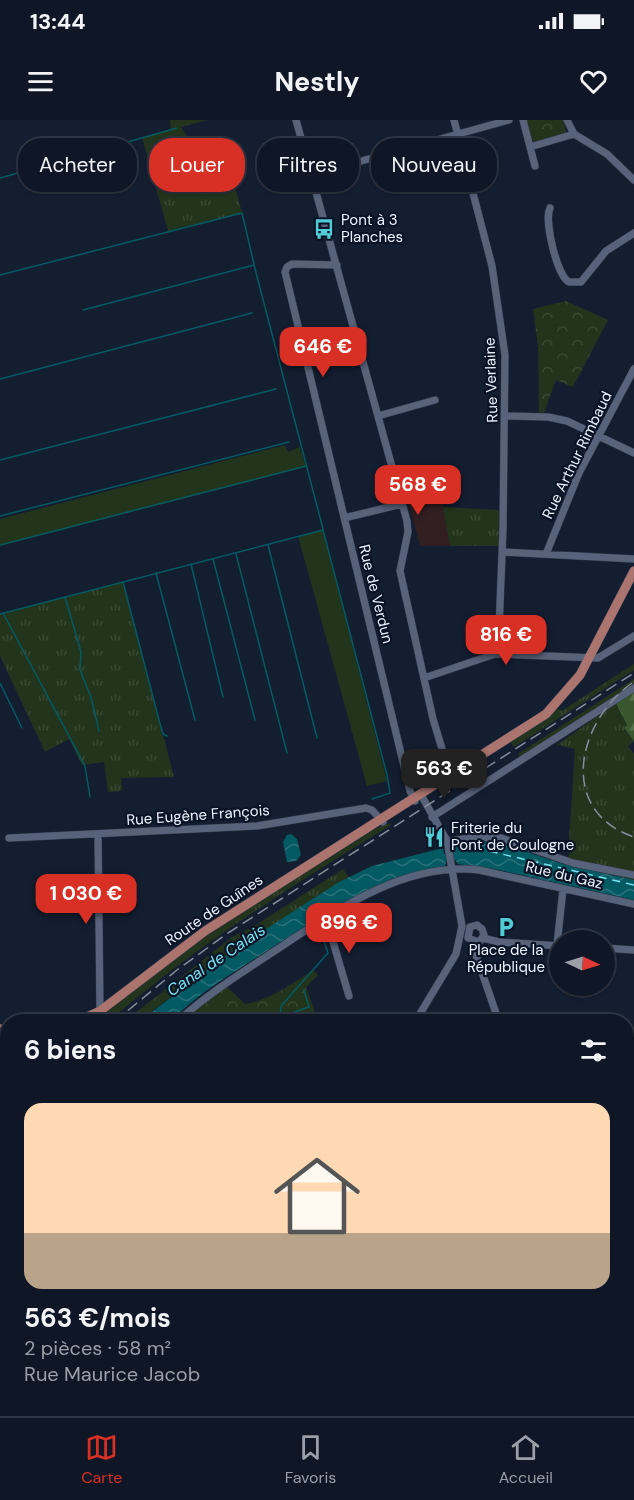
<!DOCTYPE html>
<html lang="fr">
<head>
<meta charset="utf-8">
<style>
	body { margin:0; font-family:"DM Sans",sans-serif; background:#181f2d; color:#f1f3f6; height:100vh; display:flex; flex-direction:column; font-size:22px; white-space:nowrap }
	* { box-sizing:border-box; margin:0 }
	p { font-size:20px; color:#9b9fa7 }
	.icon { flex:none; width:33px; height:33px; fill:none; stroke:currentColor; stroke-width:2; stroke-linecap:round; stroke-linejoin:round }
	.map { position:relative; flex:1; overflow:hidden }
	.sheet { position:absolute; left:0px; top:894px; width:634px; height:402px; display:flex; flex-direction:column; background:#0f1625; border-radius:24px 24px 0 0; box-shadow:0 2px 4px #0004,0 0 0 2px #2f3542 }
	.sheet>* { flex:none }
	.guide { position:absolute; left:18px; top:18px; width:598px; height:54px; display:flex; gap:12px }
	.needle { width:39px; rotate:94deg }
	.tools { position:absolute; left:549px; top:810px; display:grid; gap:12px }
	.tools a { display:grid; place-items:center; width:66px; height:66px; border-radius:50%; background:#0f1625; box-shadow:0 2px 4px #0004,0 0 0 2px #2f3542; font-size:30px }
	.price { position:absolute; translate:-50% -51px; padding:0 14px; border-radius:12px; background:#d93025; color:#fff; font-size:20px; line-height:39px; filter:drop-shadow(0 2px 3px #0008) }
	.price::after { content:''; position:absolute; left:50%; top:36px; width:18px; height:14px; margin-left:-9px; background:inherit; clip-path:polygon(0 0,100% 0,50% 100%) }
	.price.active { background:#222; color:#fff }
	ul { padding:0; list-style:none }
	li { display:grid; align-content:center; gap:12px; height:318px; padding:0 24px }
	li span { display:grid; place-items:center; height:186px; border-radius:18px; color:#555 }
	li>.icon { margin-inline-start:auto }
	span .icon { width:108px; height:108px; fill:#fffc; stroke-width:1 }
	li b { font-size:26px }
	h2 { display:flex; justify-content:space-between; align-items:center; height:72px; padding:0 24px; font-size:26px }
	.pill { padding:0 21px; border-radius:24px; background:#0f1625; box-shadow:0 2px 4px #0004,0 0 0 2px #2f3542; font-size:21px; line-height:54px }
	.pill.active { background:#d93025; color:#fff }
	.status { display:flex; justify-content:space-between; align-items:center; height:42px; padding:0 30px; background:#0f1625; direction:ltr }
	.status svg { height:16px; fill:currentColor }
	header { display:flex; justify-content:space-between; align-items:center; height:78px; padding:0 24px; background:#0f1625; font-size:27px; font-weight:700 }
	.tabs { display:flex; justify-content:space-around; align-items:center; height:84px; border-top:2px solid #2f3542; background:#0f1625; font-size:16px; color:#9b9fa7 }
	.tabs a { display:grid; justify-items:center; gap:3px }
	.tabs .active { color:#d93025 }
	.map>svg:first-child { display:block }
	.education { fill:#321f22 }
	.grass { fill:url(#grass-tufts) }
	.forest { fill:url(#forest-firs) }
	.park { fill:url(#park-crowns) }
	.garden { fill:#23341c }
	.water { fill:url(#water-waves) }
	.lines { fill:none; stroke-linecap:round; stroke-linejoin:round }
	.stream { stroke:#045a63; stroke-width:1.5 }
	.ferry { stroke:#76e3f0; stroke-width:1.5; stroke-dasharray:8 6; stroke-linecap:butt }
	.minor-casing { stroke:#363b4b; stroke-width:8 }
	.major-casing { stroke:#363b4b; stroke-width:10 }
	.minor { stroke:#57637b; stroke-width:7 }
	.major { stroke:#ab746e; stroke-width:9 }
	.rail { stroke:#868d9c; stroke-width:1.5; stroke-dasharray:12 6; stroke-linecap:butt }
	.labels { text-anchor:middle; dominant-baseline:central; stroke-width:4.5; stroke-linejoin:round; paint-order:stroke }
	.poi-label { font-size:15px; fill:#edf3fe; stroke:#0b1427; text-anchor:start }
	.street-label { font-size:15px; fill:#edf3fe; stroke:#0b1427 }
	.water-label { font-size:16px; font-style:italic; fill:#76e3f0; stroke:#0b1427 }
</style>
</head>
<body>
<div class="status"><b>13:44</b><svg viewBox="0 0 49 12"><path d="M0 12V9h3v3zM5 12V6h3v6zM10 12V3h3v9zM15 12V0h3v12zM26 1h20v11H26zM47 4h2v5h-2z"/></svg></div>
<header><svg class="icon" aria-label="menu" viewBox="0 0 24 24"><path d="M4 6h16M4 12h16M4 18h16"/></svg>Nestly<svg class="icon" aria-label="heart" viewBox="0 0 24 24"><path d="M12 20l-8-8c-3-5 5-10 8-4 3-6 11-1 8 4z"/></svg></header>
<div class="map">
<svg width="634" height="1296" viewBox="0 0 634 1296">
	<defs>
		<pattern id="grass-tufts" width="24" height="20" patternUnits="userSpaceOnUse" patternTransform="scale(1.5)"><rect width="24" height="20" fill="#23341c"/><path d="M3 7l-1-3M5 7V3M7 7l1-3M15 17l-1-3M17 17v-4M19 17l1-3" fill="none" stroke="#384833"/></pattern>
		<pattern id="forest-firs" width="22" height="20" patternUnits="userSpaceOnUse" patternTransform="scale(1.5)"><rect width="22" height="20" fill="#3a562e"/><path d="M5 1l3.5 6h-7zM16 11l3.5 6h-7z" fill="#576f4d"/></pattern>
		<pattern id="park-crowns" width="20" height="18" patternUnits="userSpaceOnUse" patternTransform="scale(1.5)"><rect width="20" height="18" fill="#23341c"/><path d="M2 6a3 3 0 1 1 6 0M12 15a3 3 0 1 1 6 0" fill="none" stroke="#384833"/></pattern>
		<pattern id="water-waves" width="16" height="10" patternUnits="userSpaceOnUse" patternTransform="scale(1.5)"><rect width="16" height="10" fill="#045a63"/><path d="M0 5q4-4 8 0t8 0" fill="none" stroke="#29727a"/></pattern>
	</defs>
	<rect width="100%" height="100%" fill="#141e31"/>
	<!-- education -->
	<path class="education" d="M438 348 445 376 443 383 450 426H420L402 359Z"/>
	<!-- grass -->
	<path class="grass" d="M170 0H208L181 7 198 32 213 20 224 24 242 93 168 111 142 17 171 10Z
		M525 0H563L567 14 535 22 530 18Z
		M443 387 499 390V426H450Z
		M123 462 174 657 121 658 122 671 108 672 104 642 82 645 69 619 45 632 0 536V494Z
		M634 544V550L514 627 510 621 557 589 563 590Z
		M634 559V564L520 637 518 634Z
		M616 583 627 605 624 609 634 621 628 626 634 634V760L566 745 573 722 569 720 575 629 557 625Z
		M389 703 391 705C293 765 196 826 109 901L87 902 185 829 373 710Z
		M343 749 349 757 229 833 139 901 124 902 232 817 253 807Z"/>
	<!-- forest -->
	<path class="forest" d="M634 572V621L624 608 627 605 616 583Z"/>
	<!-- park -->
	<path class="park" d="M535 0H558L559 12 535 16 530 8Z
		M566 181 608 200 573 267 556 260 544 293 539 292 538 226 533 189Z
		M313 850 318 855 306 867 318 901 181 902 226 866 245 884C271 880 291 864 313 850Z"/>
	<!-- garden -->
	<path class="garden" d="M285 325 288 332 300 327 306 347 0 426V399Z
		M323 410 387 661 367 666 298 416Z"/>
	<!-- water -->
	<path class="water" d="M291 714 297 719 301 735 296 741 287 742 283 722 287 715Z
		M475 721 497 722 566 745 634 760V780L494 749 458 744 455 740 446 742 445 746C370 761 333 788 270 829 236 851 199 872 171 901L139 902 229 833 339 762 372 746 443 728 444 734 453 732 454 725Z
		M7 1035V1074L0 1084V1044Z"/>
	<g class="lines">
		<!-- stream -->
		<path class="stream" d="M0 58 177 8
			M0 155 242 93 254 144
			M83 190 254 145 323 409
			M0 259 252 193
			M0 340 276 269
			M0 396 289 322
			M0 425 306 346
			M268 425 317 618
			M236 434 287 633
			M213 439 255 600
			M191 444 223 577
			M156 453 195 600
			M123 462 159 600 163 614 167 616
			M65 477 81 532 80 550 91 577 99 611
			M3 493 85 646 90 677
			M0 494 323 410 387 655 390 673 372 679
			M0 563 22 608
			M289 894 309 887 304 870
			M280 898 281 886 328 833 319 807
			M273 902 284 897"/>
		<!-- ferry -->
		<path class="ferry" d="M476 728 634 765"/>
		<!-- minor casing -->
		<g class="minor-casing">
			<path id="minor" d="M296 0 407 401 408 412 400 451 433 599 450 655
				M454 0 492 146 505 235 503 409 498 534
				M523 0 535 46
				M567 0 574 14 607 34 634 60
				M530 27 574 14
				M311 55 509 0
				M550 88C544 101 557 156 569 162H581L606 131 634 113
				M337 145 292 144 287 147 285 152 410 671 415 681
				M378 296 435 280
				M506 296 548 297 567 301 634 333
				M344 398 402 384
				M503 432 634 439
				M546 434 579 353 634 249
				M424 558 495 534 598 538 634 516
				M432 697 634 568
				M98 715 100 891
				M9 718 257 706 366 688 372 690 383 702
				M444 722 476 717 501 718 573 743 634 755
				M326 798 349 876
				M470 807 477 805 482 809 484 815 480 821
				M470 807 468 818 478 822
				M483 818 499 822 560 826
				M478 822 476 835 499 902
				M557 825 563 769
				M604 828 634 830
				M177 902C205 876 238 855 270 834 331 794 402 741 479 750L634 784
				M415 902 456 834 462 806 447 721 420 673
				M0 934H8
				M0 991 8 986
				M0 1091 8 1082
				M0 1132H8
				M0 1241 8 1247
				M150 1288 153 1296
				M124 1296 129 1288
				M347 1296 348 1288
				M446 1296 447 1288"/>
		</g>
		<!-- major casing -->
		<g class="major-casing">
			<path id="major" d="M76 902 100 891 205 811 546 594 580 555 634 451
				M0 909H8"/>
		</g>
		<!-- minor -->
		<use href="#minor" class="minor"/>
		<!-- major -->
		<use href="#major" class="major"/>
		<!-- rail -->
		<path class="rail" d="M632 563C577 602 557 691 634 717
			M114 902 177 850 228 813 634 553
			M0 1024 8 1014"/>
	</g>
	<!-- icons -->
	<defs>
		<g id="bus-bare" transform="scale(1.62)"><path d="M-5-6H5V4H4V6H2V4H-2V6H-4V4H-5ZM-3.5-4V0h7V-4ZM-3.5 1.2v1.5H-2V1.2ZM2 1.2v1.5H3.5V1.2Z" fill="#51ccd4" stroke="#0b1427" stroke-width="2.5" paint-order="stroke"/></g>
		<g id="restaurant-bare" transform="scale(1.62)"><path d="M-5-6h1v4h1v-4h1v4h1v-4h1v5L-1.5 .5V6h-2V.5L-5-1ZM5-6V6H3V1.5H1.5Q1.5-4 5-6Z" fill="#51ccd4" stroke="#0b1427" stroke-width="2.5" paint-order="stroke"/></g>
		<g id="parking-bare" transform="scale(1.62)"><path d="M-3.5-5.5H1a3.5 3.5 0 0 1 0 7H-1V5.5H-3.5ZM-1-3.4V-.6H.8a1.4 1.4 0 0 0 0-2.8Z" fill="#51ccd4" stroke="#0b1427" stroke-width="2.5" paint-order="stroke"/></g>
	</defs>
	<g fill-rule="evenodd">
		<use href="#bus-bare" x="324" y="109"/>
		<use href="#restaurant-bare" x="434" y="717"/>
		<use href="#parking-bare" x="506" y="807"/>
	</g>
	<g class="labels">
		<!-- poi labels -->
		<g class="poi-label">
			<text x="341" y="100">Pont à 3<tspan x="341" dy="17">Planches</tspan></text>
			<text x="451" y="708">Friterie du<tspan x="451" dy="17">Pont de Coulogne</tspan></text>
			<text x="506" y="830" text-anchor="middle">Place de la<tspan x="506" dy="17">République</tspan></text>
		</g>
		<!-- street labels -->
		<g class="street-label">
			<text transform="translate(491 260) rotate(-92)">Rue Verlaine</text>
			<text transform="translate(577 335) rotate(-64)">Rue Arthur Rimbaud</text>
			<text transform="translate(376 474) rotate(76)">Rue de Verdun</text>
			<text transform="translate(198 695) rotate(-4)">Rue Eugène François</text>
			<text transform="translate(564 755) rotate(13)">Rue du Gaz</text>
			<text transform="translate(214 790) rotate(-34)">Route de Guînes</text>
		</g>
		<!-- water labels -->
		<g class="water-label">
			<text transform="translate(216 840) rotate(-34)">Canal de Calais</text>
		</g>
	</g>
</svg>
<div class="tools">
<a><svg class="needle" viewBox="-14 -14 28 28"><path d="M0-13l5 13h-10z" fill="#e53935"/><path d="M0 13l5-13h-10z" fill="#9b9fa7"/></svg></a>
</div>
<b class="price" style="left:323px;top:258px">646 €</b>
<b class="price" style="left:418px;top:396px">568 €</b>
<b class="price" style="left:506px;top:546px">816 €</b>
<b class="price active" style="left:444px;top:680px">563 €</b>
<b class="price" style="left:86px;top:805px">1 030 €</b>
<b class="price" style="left:349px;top:834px">896 €</b>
<div class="guide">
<a class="pill">Acheter</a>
<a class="pill active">Louer</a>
<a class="pill">Filtres</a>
<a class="pill">Nouveau</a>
</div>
<section class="sheet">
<h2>6 biens<svg class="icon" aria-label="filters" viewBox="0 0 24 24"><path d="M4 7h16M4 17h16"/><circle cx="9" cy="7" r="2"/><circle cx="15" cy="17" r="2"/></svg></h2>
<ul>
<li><span style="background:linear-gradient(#ffd9b3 70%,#b9a48a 0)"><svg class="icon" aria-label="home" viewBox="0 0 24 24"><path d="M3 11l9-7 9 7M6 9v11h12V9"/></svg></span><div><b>563 €/mois</b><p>2 pièces · 58 m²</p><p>Rue Maurice Jacob</p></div></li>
</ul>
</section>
</div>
<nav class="tabs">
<a class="active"><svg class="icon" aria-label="map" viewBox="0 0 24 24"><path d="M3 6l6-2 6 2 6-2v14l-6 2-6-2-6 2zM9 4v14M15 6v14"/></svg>Carte</a>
<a><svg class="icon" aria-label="saved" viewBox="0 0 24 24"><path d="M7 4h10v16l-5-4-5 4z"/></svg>Favoris</a>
<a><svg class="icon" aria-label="home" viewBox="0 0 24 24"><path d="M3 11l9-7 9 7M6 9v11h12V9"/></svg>Accueil</a>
</nav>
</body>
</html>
